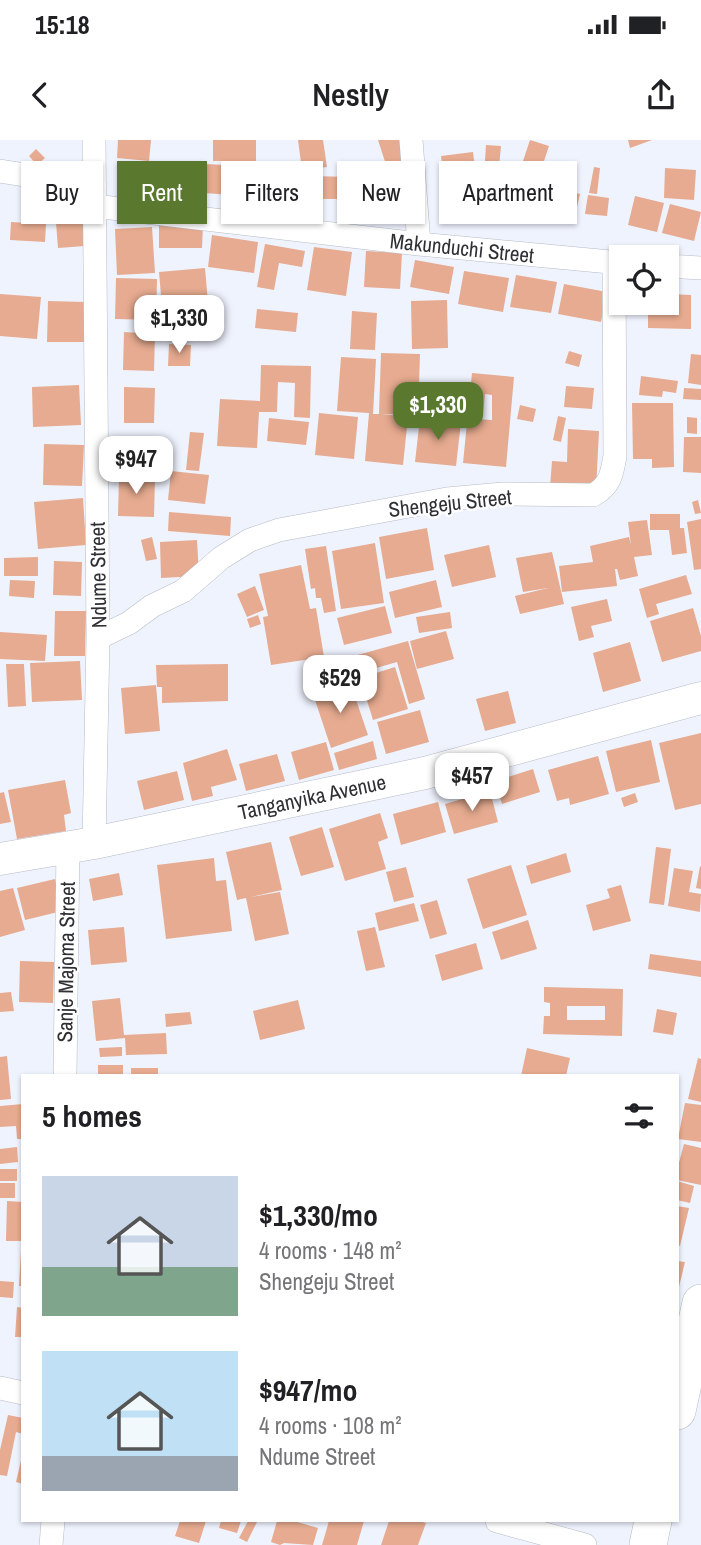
<!DOCTYPE html>
<html lang="en">
<head>
<meta charset="utf-8">
<style>
	body { margin:0; font-family:"Archivo Narrow",sans-serif; background:#f6f6f6; color:#202124; height:100vh; display:flex; flex-direction:column; font-size:26px; white-space:nowrap }
	* { box-sizing:border-box; margin:0 }
	p { font-size:23px; color:#757577 }
	.icon { flex:none; width:38px; height:38px; fill:none; stroke:currentColor; stroke-width:2; stroke-linecap:round; stroke-linejoin:round }
	.map { position:relative; flex:1; overflow:hidden }
	.drawer { position:absolute; left:21px; top:934px; width:658px; height:448px; display:flex; flex-direction:column; background:#fff; border-radius:0px; box-shadow:0 2px 5px #0004 }
	.drawer>* { flex:none }
	.banner { position:absolute; left:21px; top:21px; width:660px; height:63px; display:flex; gap:14px }
	.buttons { position:absolute; left:609px; top:105px; display:grid; gap:14px }
	.buttons a { display:grid; place-items:center; width:70px; height:70px; border-radius:0px; background:#fff; box-shadow:0 2px 5px #0004; font-size:35px }
	.price { position:absolute; translate:-50% -60px; padding:0 16px; border-radius:14px; background:#fff; color:#222; font-size:23px; line-height:46px; filter:drop-shadow(0 2px 4px #0008) }
	.price::after { content:''; position:absolute; left:50%; top:42px; width:21px; height:16px; margin-left:-10px; background:inherit; clip-path:polygon(0 0,100% 0,50% 100%) }
	.price.selected { background:#5a792f; color:#fff }
	ul { padding:0; list-style:none }
	li { display:flex; align-items:center; gap:21px; height:175px; padding:0 21px }
	li span { display:grid; place-items:center; flex:none; width:196px; height:140px; border-radius:0px; color:#555 }
	li>.icon { margin-inline-start:auto }
	span .icon { width:84px; height:84px; fill:#fffc; stroke-width:1 }
	li b { font-size:30px }
	h2 { display:flex; justify-content:space-between; align-items:center; height:84px; padding:0 21px; font-size:30px }
	.chip { padding:0 24px; border-radius:0px; background:#fff; box-shadow:0 2px 5px #0004; font-size:24px; line-height:63px }
	.chip.selected { background:#5a792f; color:#fff }
	.status { display:flex; justify-content:space-between; align-items:center; height:49px; padding:0 35px; background:#fff; direction:ltr }
	.status svg { height:19px; fill:currentColor }
	header { display:flex; justify-content:space-between; align-items:center; height:91px; padding:0 21px; background:#fff; font-size:32px; font-weight:600 }
	.map>svg:first-child { display:block }
	.building { fill:#e6ab90; fill-rule:evenodd }
	.lines { fill:none; stroke-linecap:round; stroke-linejoin:round }
	.minor-casing { stroke:#b6bbc5; stroke-width:24 }
	.secondary-casing { stroke:#b6bbc5; stroke-width:33 }
	.trunk-casing { stroke:#b6bbc5; stroke-width:38 }
	.minor { stroke:#fff; stroke-width:23 }
	.secondary { stroke:#fff; stroke-width:32 }
	.trunk { stroke:#fff; stroke-width:37 }
	.labels { text-anchor:middle; dominant-baseline:central; stroke-width:5; stroke-linejoin:round; paint-order:stroke }
	.street-label { font-size:21px; fill:#2f3034; stroke:#fff }
</style>
</head>
<body>
<div class="status"><b>15:18</b><svg viewBox="0 0 49 12"><path d="M0 12V9h3v3zM5 12V6h3v6zM10 12V3h3v9zM15 12V0h3v12zM26 1h20v11H26zM47 4h2v5h-2z"/></svg></div>
<header><svg class="icon" aria-label="back" viewBox="0 0 24 24"><path d="M15 5l-7 7 7 7"/></svg>Nestly<svg class="icon" aria-label="share" viewBox="0 0 24 24"><path d="M12 15V3M7 8l5-5 5 5M5 13v7h14v-7"/></svg></header>
<div class="map">
<svg width="701" height="1405" viewBox="0 0 701 1405">
	<rect width="100%" height="100%" fill="#eff3fe"/>
	<!-- building -->
	<path class="building" d="M118 0H151L149 21 117 18Z
		M213 0H256V21H213Z
		M298 0H323L327 27 302 30Z
		M378 0H399L408 28 389 34Z
		M530 0 549 6 539 36 520 30Z
		M628 0H652L630 8Z
		M486 5 501 6 498 38 484 37Z
		M36 9 45 18 37 25 29 16Z
		M473 12 479 63 447 67 441 16Z
		M206 24 263 27 261 57 204 53Z
		M296 26 303 47 272 57 265 35Z
		M594 27 600 28 597 54 589 53Z
		M665 28 696 30 694 60 664 58Z
		M311 36 351 37 350 59H311Z
		M545 46 580 54 574 80 539 72Z
		M496 49 530 50 529 71 495 70Z
		M80 54 85 106 58 108 54 57Z
		M588 55 609 58 607 76 585 74Z
		M635 56 664 63 657 92 628 85Z
		M670 64 701 72 694 101 662 93Z
		M11 82 46 84 45 102 10 100Z
		M159 85H203L202 108H159Z
		M152 87 155 133 117 135 115 89Z
		M212 95 258 102 254 133 208 127Z
		M265 104 305 111 302 127 279 123 274 150 257 147Z
		M314 107 352 112 346 156 307 150Z
		M366 111 402 113 400 149 364 147Z
		M415 120 454 127 449 154 410 147Z
		M205 128 209 174 163 178 159 132Z
		M464 131 509 138 503 172 458 164Z
		M516 135 557 142 551 173 510 167Z
		M116 138 157 139 156 180 115 179Z
		M564 144 607 152 601 182 558 174Z
		M0 154 41 157 37 199 0 196Z
		M667 154 691 155V189L648 188V163H667Z
		M447 160 448 208 412 209 411 161Z
		M48 161 86 162 85 202H47Z
		M257 169 298 173 296 192 255 188Z
		M352 171 377 173 375 210 350 209Z
		M124 192 155 194 154 231 123 230Z
		M169 204 191 205 190 226H168Z
		M569 211 582 215 579 227 565 223Z
		M381 213 420 214 418 275 382 274 408 277 403 325 365 321 369 273 337 271 341 217 376 219 373 274H379Z
		M691 214 701 215V245L688 243Z
		M261 225 311 226 310 278 294 277 295 243 278 242 277 272H259L257 308 217 306 220 259 260 261Z
		M472 233 514 237 506 327 463 323ZM485 254 492 255V280L477 279 478 272 483 273Z
		M641 236 678 241 676 253 663 251 662 257 639 255Z
		M79 245 81 285 33 287 32 247Z
		M566 246 594 248 592 269 564 267Z
		M124 247 155 248 154 283H124Z
		M684 248 701 249V260L683 259Z
		M632 263H673L674 327 652 328V319H633Z
		M520 265 536 269 533 282 517 279Z
		M319 273 358 277 354 319 315 315Z
		M558 276 566 278 561 302 553 300Z
		M687 277 697 278V294L687 293Z
		M269 278 309 282 306 305 267 301Z
		M420 278 461 282 456 326 415 322Z
		M568 289 599 291 596 349 550 347 552 321 567 322Z
		M190 292 204 293 199 331 186 330Z
		M123 297 159 298 157 331 122 330Z
		M684 297H701V333L683 332Z
		M44 304 84 305 82 346 43 345Z
		M171 331 209 335 205 364 168 360Z
		M119 336 155 337 154 377 118 376Z
		M83 358 86 405 38 409 34 362Z
		M698 360 701 373 695 374 692 362Z
		M169 372 231 377 230 396 168 391Z
		M650 374H680V388H684L687 413 672 415 669 390H650Z
		M701 379V429L694 430 687 382Z
		M647 380 652 415 634 417 638 436 620 440 617 429H615L617 446 562 452 559 426 593 422 590 406 629 397 631 405 628 382Z
		M427 388 434 430 386 439 379 397Z
		M152 397 157 419 146 421 141 400Z
		M197 400 199 436 161 438 160 402Z
		M375 403 384 463 341 469 332 411Z
		M489 405 496 437 452 447 444 415Z
		M326 406 336 471 324 473 321 458H316L315 448 311 449 305 409Z
		M552 412 564 464 520 474 515 456 548 448 523 452 516 418Z
		M38 417V436H4V418Z
		M54 421 82 422 81 456 53 455Z
		M301 425 310 469 316 468 324 517 271 525 263 477 268 476 259 434Z
		M686 435 692 454 656 464 659 474 647 478 639 449Z
		M10 440 35 441 34 458 9 456Z
		M436 440 442 467 395 478 389 452Z
		M255 446 264 470 247 477 237 454Z
		M607 459 612 481 591 486 594 497 579 501 571 467Z
		M385 466 392 493 344 505 337 478Z
		M693 468 701 496V511L662 522 650 481Z
		M55 471H86L85 516H54Z
		M450 472 452 488 419 493 416 477Z
		M258 475 261 484 250 488 247 479Z
		M446 491 454 519 417 529 410 501Z
		M0 492 47 495 45 521 0 519Z
		M408 501 425 559 409 564 397 522 359 533 354 516Z
		M630 502 641 541 603 552 593 513Z
		M342 518 348 538 312 549 306 529Z
		M80 521 82 560 32 562 30 523Z
		M6 524H24L26 566 8 567Z
		M228 524V561L162 563V547H157L156 525Z
		M395 527 408 569 373 580 360 538Z
		M350 542 368 595 331 608 313 554Z
		M156 545 160 591 125 594 121 548Z
		M508 551 516 583 485 591 476 559Z
		M420 570 429 602 386 614 377 582Z
		M701 593V664L675 670 659 603Z
		M651 600 660 642 616 652 606 611Z
		M373 601 377 619 339 630 334 613Z
		M326 602 334 630 299 640 291 612Z
		M227 609 237 640 211 647 213 656 192 661 183 623Z
		M277 614 285 641 246 651 239 624Z
		M598 616 609 654 570 665 569 658 557 661 548 630Z
		M533 629 540 652 502 664 495 641Z
		M177 631 184 660 144 670 137 641Z
		M65 640 71 673 64 675 66 691 17 699 8 650Z
		M490 651 498 682 454 694 445 664Z
		M4 652 11 682 0 684V653Z
		M635 653 638 662 624 667 621 658Z
		M438 662 446 692 401 705 393 674Z
		M380 673 388 698 378 702 386 729 345 741 329 689Z
		M322 687 334 727 301 736 289 697Z
		M271 702 282 750 251 757 280 752 289 794 255 801 246 758 237 760 226 712Z
		M656 707 671 709 664 765 649 763Z
		M566 713 571 732 531 744 526 726Z
		M214 718 216 741 226 740 232 791 166 799 157 725Z
		M511 725 527 775 483 789 467 739Z
		M700 726 701 727V749L696 748Z
		M406 727 414 757 394 762 386 732Z
		M674 728 693 731 689 752 701 754 700 772 668 766Z
		M119 733 123 755 93 761 89 739Z
		M55 739 62 771 25 780 17 748Z
		M621 745 631 781 593 791 586 765 610 758 607 749Z
		M13 748 25 790 0 797V751Z
		M437 760 447 794 430 799 420 765Z
		M414 763 419 781 379 791 375 773Z
		M528 780 537 809 501 820 492 792Z
		M124 787 127 822 91 825 88 790Z
		M375 787 385 827 366 831 357 791Z
		M476 803 483 829 442 841 435 815Z
		M650 814 701 821V837L648 829Z
		M20 821 54 822 53 863 19 862Z
		M544 847 623 849 622 896 543 894 544 876H550V863L544 862ZM567 866H605V880H567Z
		M11 852 14 871 0 872V853Z
		M120 858 124 895 166 893 167 914 126 915 125 898 96 901 92 861Z
		M298 860 305 889 260 900 253 871Z
		M657 869 677 873 673 895 653 892Z
		M190 872 192 884 166 887 165 874Z
		M122 907V916L100 917 99 908Z
		M527 908 570 918 566 936H521Z
		M7 916 11 959 0 960V917Z
		M698 918 701 919V962L688 959Z
		M98 925H123V936L98 935Z
		M131 928H158V936H131Z
		M685 963 701 965V1002L678 999Z
		M23 964V999H17L16 986 0 987V966Z
		M684 1004 701 1008V1045L677 1040V1030Z
		M17 1007 18 1022 0 1024V1009Z
		M0 1029H17V1041H0Z
		M677 1041 694 1046 690 1063 677 1060Z
		M0 1043H15V1058H0Z
		M7 1061 23 1062V1101H6Z
		M677 1066 689 1068 680 1106 677 1105Z
		M21 1110 23 1111V1146H19Z
		M677 1121 685 1122 678 1151 677 1150Z
		M0 1141 14 1142 13 1158 0 1157Z
		M17 1167 23 1168V1197H15Z
		M8 1275 23 1278V1294L16 1292 7 1336 0 1335V1310Z
		M22 1316H23V1344L16 1342Z
		M180 1381H206L199 1403 175 1396Z
		M221 1381H241L237 1393 219 1388Z
		M248 1381 257 1382 247 1402 239 1398Z
		M277 1381H294L318 1388 313 1405 284 1403 280 1405 271 1402Z
		M329 1381H364L357 1405H322Z
		M389 1381H419L426 1383 418 1405H381Z"/>
	<g class="lines">
		<!-- minor casing -->
		<g class="minor-casing">
			<path id="minor" d="M411 0 419 104
				M0 31 95 46
				M94 66 419 104 621 123
				M667 126 701 128
				M98 498 129 483 152 466 183 451 221 418 250 400 279 390 447 359 503 354 593 355C610 346 612 334 615 316L614 122
				M94 703 98 498 94 0
				M65 936 68 707
				M0 1248 23 1253
				M497 1381 585 1405
				M51 1405 53 1381"/>
		</g>
		<!-- secondary casing -->
		<g class="secondary-casing">
			<path id="secondary" d="M0 719 94 703 425 633 701 558"/>
		</g>
		<!-- trunk casing -->
		<g class="trunk-casing">
			<path id="trunk" d="M677 1271 701 1163
				M648 1405 653 1381"/>
		</g>
		<!-- minor -->
		<use href="#minor" class="minor"/>
		<!-- secondary -->
		<use href="#secondary" class="secondary"/>
		<!-- trunk -->
		<use href="#trunk" class="trunk"/>
	</g>
	<g class="labels">
		<!-- street labels -->
		<g class="street-label">
			<text transform="translate(462 108) rotate(6)">Makunduchi Street</text>
			<text transform="translate(450 363) rotate(-6)">Shengeju Street</text>
			<text transform="translate(98 435) rotate(-91)">Ndume Street</text>
			<text transform="translate(312 657) rotate(-12)">Tanganyika Avenue</text>
			<text transform="translate(66 822) rotate(-89)">Sanje Majoma Street</text>
		</g>
	</g>
</svg>
<div class="buttons">
<a><svg class="icon" aria-label="locate" viewBox="0 0 24 24"><circle cx="12" cy="12" r="6"/><path d="M12 2v4M12 18v4M2 12h4M18 12h4"/></svg></a>
</div>
<b class="price" style="left:179px;top:215px">$1,330</b>
<b class="price selected" style="left:438px;top:302px">$1,330</b>
<b class="price" style="left:136px;top:356px">$947</b>
<b class="price" style="left:340px;top:575px">$529</b>
<b class="price" style="left:472px;top:673px">$457</b>
<div class="banner">
<a class="chip">Buy</a>
<a class="chip selected">Rent</a>
<a class="chip">Filters</a>
<a class="chip">New</a>
<a class="chip">Apartment</a>
</div>
<section class="drawer">
<h2>5 homes<svg class="icon" aria-label="filters" viewBox="0 0 24 24"><path d="M4 7h16M4 17h16"/><circle cx="9" cy="7" r="2"/><circle cx="15" cy="17" r="2"/></svg></h2>
<ul>
<li><span style="background:linear-gradient(#c9d6e8 65%,#7fa58c 0)"><svg class="icon" aria-label="home" viewBox="0 0 24 24"><path d="M3 11l9-7 9 7M6 9v11h12V9"/></svg></span><div><b>$1,330/mo</b><p>4 rooms · 148 m²</p><p>Shengeju Street</p></div></li>
<li><span style="background:linear-gradient(#bfe0f5 75%,#9aa5b1 0)"><svg class="icon" aria-label="home" viewBox="0 0 24 24"><path d="M3 11l9-7 9 7M6 9v11h12V9"/></svg></span><div><b>$947/mo</b><p>4 rooms · 108 m²</p><p>Ndume Street</p></div></li>
</ul>
</section>
</div>
</body>
</html>
